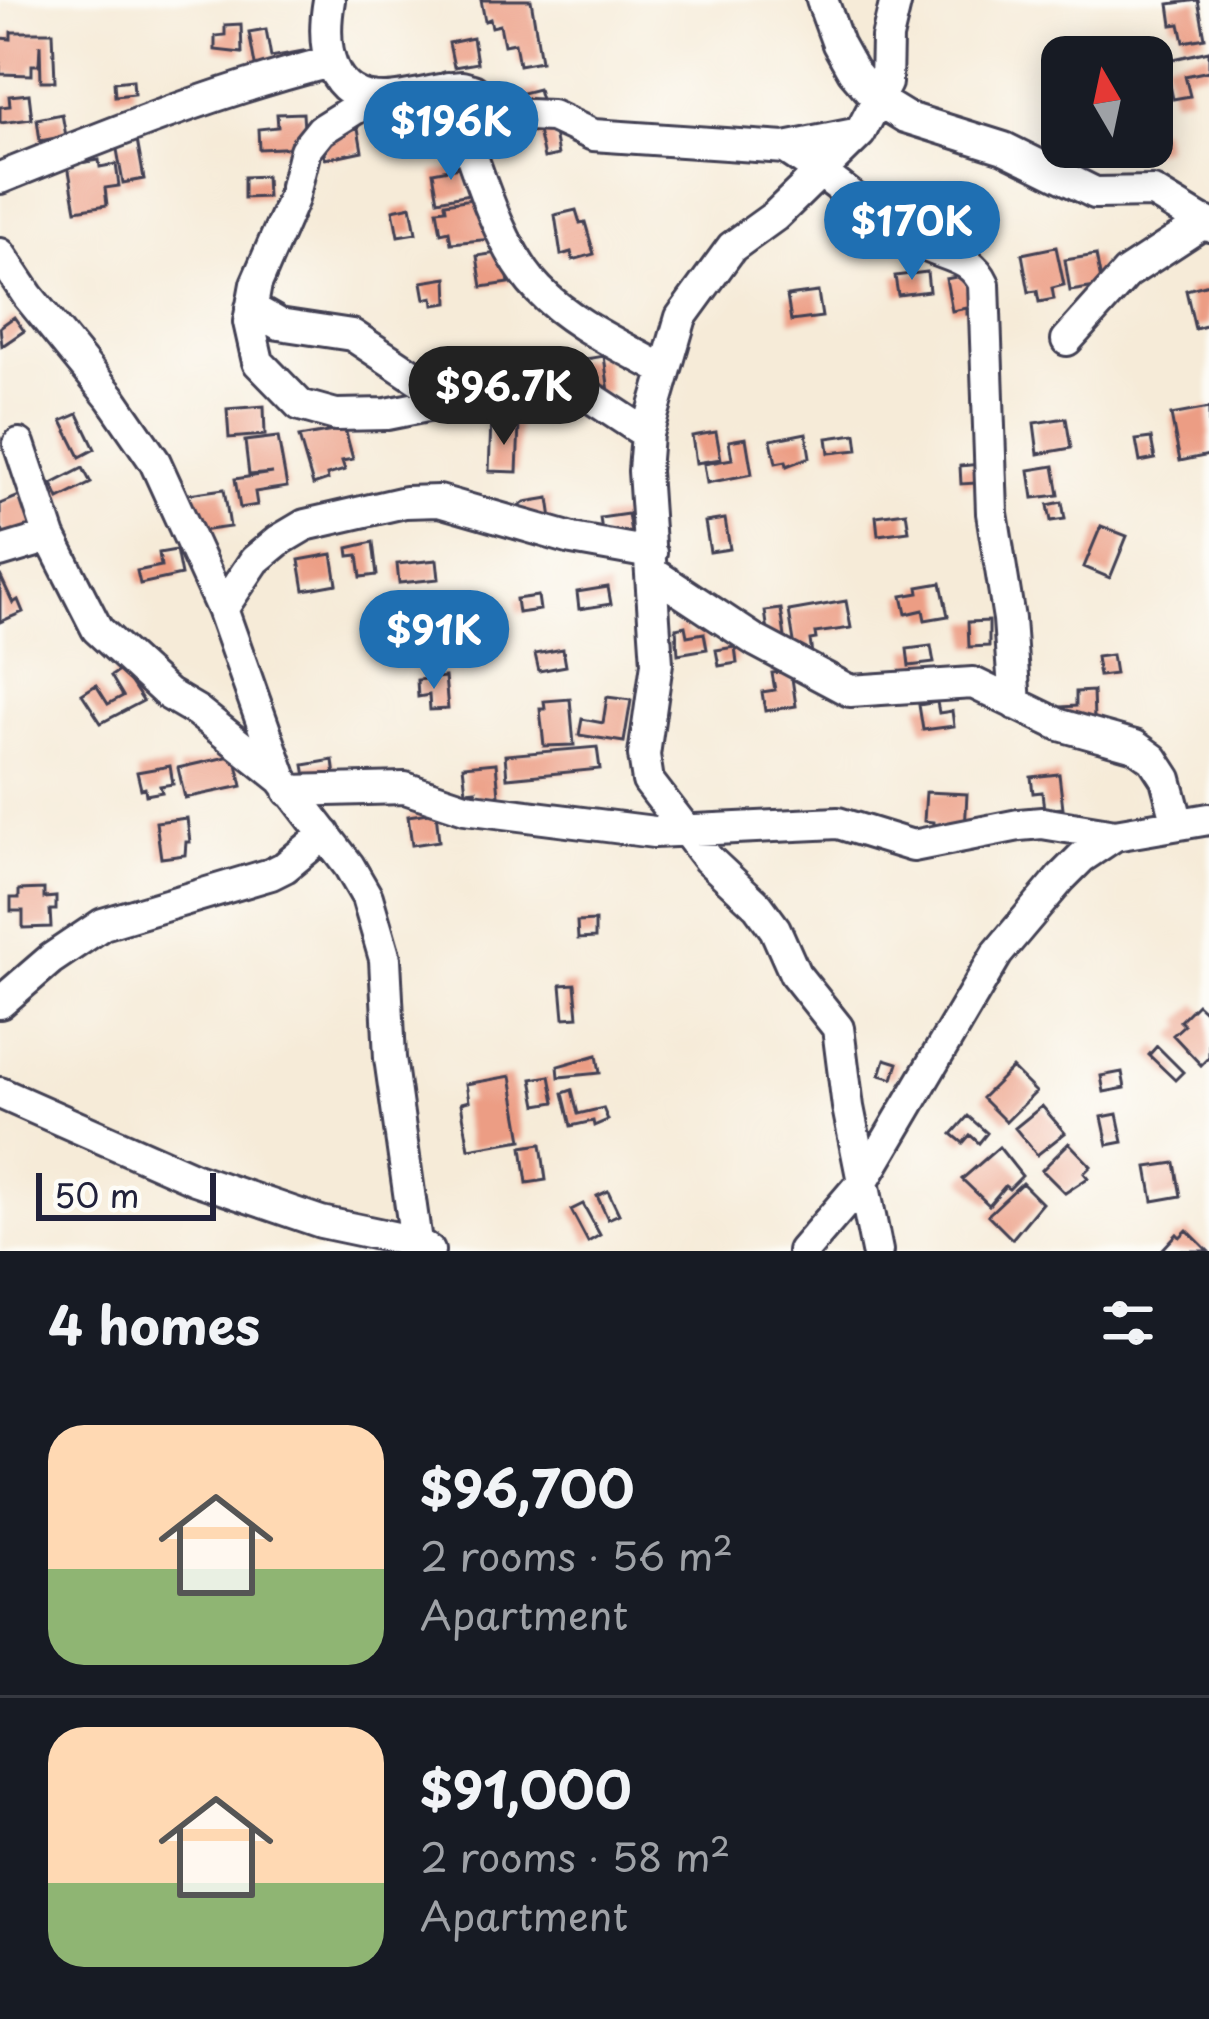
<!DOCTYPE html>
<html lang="en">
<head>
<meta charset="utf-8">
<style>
	body { margin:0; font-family:"Playpen Sans",sans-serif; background:#20242c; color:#f1f3f6; height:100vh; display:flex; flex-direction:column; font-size:45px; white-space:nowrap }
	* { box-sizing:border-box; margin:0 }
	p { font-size:39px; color:#9ea1a6 }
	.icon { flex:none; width:66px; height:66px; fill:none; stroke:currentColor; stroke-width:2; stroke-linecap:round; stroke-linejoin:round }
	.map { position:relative; height:1251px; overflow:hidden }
	.side { display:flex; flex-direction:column; background:#171b24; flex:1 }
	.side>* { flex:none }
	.needle { width:78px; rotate:351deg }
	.controls { position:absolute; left:1041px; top:36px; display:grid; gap:24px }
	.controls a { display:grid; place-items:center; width:132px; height:132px; border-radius:24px; background:#171b24; box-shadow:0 6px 30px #0003; font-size:60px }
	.scale { position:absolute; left:36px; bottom:30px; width:180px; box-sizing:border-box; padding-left:12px; border:6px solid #22223b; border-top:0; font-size:33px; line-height:42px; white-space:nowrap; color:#22223b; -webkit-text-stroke:9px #fdfcf7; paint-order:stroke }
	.price { position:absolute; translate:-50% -102px; padding:0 27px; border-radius:42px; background:#1f6fb2; color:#fff; font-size:39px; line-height:78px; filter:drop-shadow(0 3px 6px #0008) }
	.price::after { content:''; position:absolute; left:50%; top:72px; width:36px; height:27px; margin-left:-18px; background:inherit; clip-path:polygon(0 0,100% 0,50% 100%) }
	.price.current { background:#222; color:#fff }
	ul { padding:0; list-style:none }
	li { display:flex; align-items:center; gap:36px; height:300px; padding:0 48px }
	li+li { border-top:3px solid #363941 }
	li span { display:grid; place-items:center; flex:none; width:336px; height:240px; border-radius:36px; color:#555 }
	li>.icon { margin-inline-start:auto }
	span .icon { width:144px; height:144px; fill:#fffc; stroke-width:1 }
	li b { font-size:51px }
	h2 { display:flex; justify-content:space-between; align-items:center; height:144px; padding:0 48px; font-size:51px }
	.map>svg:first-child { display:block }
	.building { fill:#ec9d84 }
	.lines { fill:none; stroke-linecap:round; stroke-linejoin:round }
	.minor-casing { stroke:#424053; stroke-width:36 }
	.minor { stroke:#fff; stroke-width:30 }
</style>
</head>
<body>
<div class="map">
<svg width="1209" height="1251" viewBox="0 0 1209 1251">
	<rect width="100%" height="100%" fill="#fdfcf7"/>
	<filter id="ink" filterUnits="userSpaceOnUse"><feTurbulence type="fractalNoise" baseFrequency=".00833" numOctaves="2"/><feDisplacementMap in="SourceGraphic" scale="24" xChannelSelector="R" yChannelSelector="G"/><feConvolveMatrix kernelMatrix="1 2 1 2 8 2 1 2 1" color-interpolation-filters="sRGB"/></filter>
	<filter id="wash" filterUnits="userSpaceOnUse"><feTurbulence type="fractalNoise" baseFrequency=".004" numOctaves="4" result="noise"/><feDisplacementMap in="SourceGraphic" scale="48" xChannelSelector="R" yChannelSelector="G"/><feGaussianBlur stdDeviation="2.7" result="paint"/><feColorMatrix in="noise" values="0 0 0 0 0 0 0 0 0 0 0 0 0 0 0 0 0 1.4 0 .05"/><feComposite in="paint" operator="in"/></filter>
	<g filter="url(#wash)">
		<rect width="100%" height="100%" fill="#f6ebd8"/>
		<g id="blocks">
			<!-- building -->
			<path class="building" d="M481 0H531L541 61 519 65 515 43 504 45 500 25 492 27 490 19 485 21Z
				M1198 0 1205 38 1184 42 1180 24 1172 25 1169 4Z
				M241 24 242 53 215 50V36L225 35V25Z
				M266 29 271 57 303 51 306 67 257 76 249 32Z
				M11 32H53L55 81H41L40 44 39 65H32V75L0 74V38L11 39Z
				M473 38 477 63 454 67 449 43Z
				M1209 51V71L1185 76 1190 96 1173 99 1165 61Z
				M133 80 134 94 115 96 114 82Z
				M538 89 544 110 495 100Z
				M29 94 32 119 0 123V107L10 106 9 96Z
				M455 105 458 147 439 150 438 144 428 146 426 110Z
				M303 113 305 147 259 149 258 129 278 127 277 114Z
				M62 114 66 136 40 141 37 119Z
				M358 128 362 151 325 159 321 135Z
				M553 128 558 155 544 158 538 131Z
				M1162 128 1166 148 1139 154 1138 147H1152V130Z
				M137 140 144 179 123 183 116 144Z
				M99 160 100 167 116 164 119 186 105 188 107 205 76 210 68 165Z
				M464 166 469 194 438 200 433 172Z
				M266 176 267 197 244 198V177Z
				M486 197 492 239 451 243 449 231 441 233 437 210 446 209 445 203Z
				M411 206 416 233 398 236 393 210Z
				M576 210 580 223 585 222 594 254 573 260 571 252 561 255 555 215Z
				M1056 247 1064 285 1052 288 1054 299 1039 302 1037 291 1029 292 1022 254Z
				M504 252 509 283 482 287 477 256Z
				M1096 255 1102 286 1070 291 1065 260Z
				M927 272 929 291 898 295 895 276Z
				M960 273 986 310 967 314V308L952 311 946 279 961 276Z
				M447 278 448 303 434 305 433 297 425 299 422 282Z
				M1209 284V325L1195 329 1186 290Z
				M818 292 822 317 791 321 787 296Z
				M14 317 24 331 2 346 0 327Z
				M457 352 461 372 446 375 441 355Z
				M604 356 609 392 579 396 574 361Z
				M264 406 265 435 229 438 227 409Z
				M1209 408V455L1180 461 1171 415Z
				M78 414 95 449 80 457 62 421Z
				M1066 418 1071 448 1038 454 1034 423Z
				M491 423 519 424 517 472 489 471Z
				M345 429 353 459 342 461 345 470 327 475 328 480 313 485 299 437Z
				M716 432 721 459 696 463 692 436Z
				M806 433 810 457 787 466 786 461 776 463 771 440Z
				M856 434 858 450 829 453 827 438Z
				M278 437 287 487 255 492 257 505 240 508 235 479 273 473 249 475 245 441Z
				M746 438 752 474 707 483 704 464 732 459 729 441Z
				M1151 438 1155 459 1140 462 1136 440Z
				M991 463 992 482 961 484 960 466Z
				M1054 466 1059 495 1033 498 1029 470Z
				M83 468 91 483 59 499 52 484Z
				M224 489 230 527 193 532 188 494Z
				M24 494 42 535 10 549 0 525V504Z
				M549 498 554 533 522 515 521 505 525 502Z
				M1062 502 1065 519 1051 521 1048 505Z
				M906 512 909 531 878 535 876 516Z
				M628 514 633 545 605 550 600 518Z
				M725 519 730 549 710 552 705 522Z
				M1101 526 1127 536 1110 578 1084 567Z
				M373 542 377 575 361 577 358 555 349 556 348 548Z
				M176 550 181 575 140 584 137 571 161 566 159 553Z
				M332 554 337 584 304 590 299 560Z
				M437 560 439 579 399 583 397 564Z
				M0 575 13 603 18 600 23 612 0 622Z
				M941 583 948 616 925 620 923 610 906 614 902 596 919 593 918 587Z
				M608 587 611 604 579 609 577 592Z
				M538 596 540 610 518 613 516 599Z
				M846 601 851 628 815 633 816 639 810 640 814 669 799 672 789 611Z
				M781 609 785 637 769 639 765 611Z
				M989 621V646L969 647 968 622Z
				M685 626 687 636 704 633 707 649 678 654 676 628Z
				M931 646 934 663 909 666 907 649Z
				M735 647 737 663 719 666 716 650Z
				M563 649 566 666 539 671 535 654Z
				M1112 655 1115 674 1099 676 1096 657Z
				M122 669 143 701 101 723 82 694 96 685 108 704 123 696 111 676Z
				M791 671 796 706 765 711 762 692 775 690 772 673Z
				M445 677 448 709 430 710 429 695 418 697 417 680Z
				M1093 691 1094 719 1063 720 1062 707 1076 706V692Z
				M607 697 631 700 624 742 579 735 582 719 603 723Z
				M570 699 574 745 544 746 540 709H545L544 701Z
				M937 702 939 713 952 711 954 726 923 730 919 705Z
				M597 747 600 769 507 778 505 755Z
				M235 755 242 786 185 798 178 768Z
				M333 760 335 777 307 782 304 765Z
				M496 763 499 795 476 798V790L466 791 463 766Z
				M170 766 173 784 160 786 162 792 146 795 145 788 141 789 137 772Z
				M1059 774 1063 808 1044 810 1042 792 1033 793 1031 777Z
				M926 792 967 794 965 830 934 829V822L924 821Z
				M436 812 439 841 412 845 408 816Z
				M187 818 190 842H186L185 855 161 858 156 822Z
				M44 889V898L56 897V910H50L51 927 23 928V911H11V898H19V890Z
				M595 921V938L578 939 577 922Z
				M575 984 578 1017 564 1018 561 985Z
				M1197 1004 1209 1015V1057L1201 1065 1173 1035 1184 1025 1180 1021Z
				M1157 1046 1183 1072 1175 1080 1149 1055Z
				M597 1055 600 1073 559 1077 558 1066Z
				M885 1059 898 1063 893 1079 880 1075Z
				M1012 1068 1036 1092 1006 1122 982 1098Z
				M1122 1072 1125 1088 1104 1092 1101 1076Z
				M511 1076 522 1140 469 1149 461 1103 469 1101 466 1084Z
				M550 1076 555 1102 537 1105 532 1079Z
				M572 1090 578 1114 603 1108 608 1120 594 1126 593 1121 571 1126 563 1093Z
				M1042 1106 1065 1133 1037 1155 1015 1128Z
				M1117 1114 1123 1142 1108 1145 1102 1117Z
				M968 1116 987 1133 979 1143 970 1135 963 1143 952 1134Z
				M1069 1143 1091 1166 1084 1173 1088 1178 1065 1193 1042 1170Z
				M541 1144 546 1180 527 1183 522 1147Z
				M999 1147 1022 1176 1009 1189 1005 1186 989 1205 962 1179Z
				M1175 1163 1181 1196 1153 1201 1147 1167Z
				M1022 1183 1042 1203 1012 1239 988 1215Z
				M608 1191 619 1214 608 1219 597 1196Z
				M583 1204 600 1235 588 1242 571 1210Z
				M1187 1230 1208 1251H1161L1177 1234 1180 1237Z"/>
		</g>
	</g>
	<g filter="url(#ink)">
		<use href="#blocks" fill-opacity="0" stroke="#424053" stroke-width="3"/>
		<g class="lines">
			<!-- minor casing -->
			<g class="minor-casing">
				<path id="minor" d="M329 0C321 46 328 100 385 99 411 98 436 89 462 87L473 90 503 114 552 116 593 135 785 148 860 133
					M822 0 838 44 853 71 879 101 905 117 1004 148 1095 193 1153 192 1209 226
					M448 88C471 147 495 246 539 290 573 325 622 346 664 370
					M372 98 321 130 305 150 293 199 256 284 249 322 258 362 300 405 336 415 387 414 432 405 475 389 543 384 565 386 586 394 647 434
					M785 148C833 177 874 220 924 245 948 257 972 257 984 284L992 513 1009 619 1015 704
					M0 178C109 134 216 91 330 62
					M0 254 28 296 111 398 155 462 222 609 282 779 349 866 367 897 385 959 390 1058 416 1242
					M251 308 279 324 352 335 423 382 452 397
					M1067 340 1127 273 1205 222
					M19 444 50 537 97 629 168 694 197 711 282 779
					M0 552 50 537
					M653 573 756 641 850 691 973 683 1060 725 1135 746 1153 759 1166 779 1178 824
					M222 609 255 560 278 541 305 525 405 502 439 501 572 539 651 553
					M289 791 405 788 465 808 654 832 838 823 913 846 1019 825 1042 823 1115 835 1209 819
					M0 1003 51 959 103 924 271 874 285 867 325 834
					M0 1093 195 1179 321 1222 416 1242 429 1251
					M803 1251 864 1180 997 954 1061 878 1082 857 1115 835
					M877 1251 848 1107 838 1028 795 974 775 929 758 906 708 859 648 781 644 755 657 663 644 471 647 434 681 317 732 247 775 216 860 133 886 83 887 38 896 0"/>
			</g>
			<!-- minor -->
			<use href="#minor" class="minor"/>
		</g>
	</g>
</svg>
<div class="controls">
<a><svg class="needle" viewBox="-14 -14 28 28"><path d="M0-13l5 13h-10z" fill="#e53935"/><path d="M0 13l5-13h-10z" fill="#9ea1a6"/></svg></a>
</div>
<div class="scale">50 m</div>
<b class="price" style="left:451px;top:183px">$196K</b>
<b class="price" style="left:912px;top:283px">$170K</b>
<b class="price current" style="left:504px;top:448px">$96.7K</b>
<b class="price" style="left:434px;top:692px">$91K</b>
</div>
<section class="side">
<h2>4 homes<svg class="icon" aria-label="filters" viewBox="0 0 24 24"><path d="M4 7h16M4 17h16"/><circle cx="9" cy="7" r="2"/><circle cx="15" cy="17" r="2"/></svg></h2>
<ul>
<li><span style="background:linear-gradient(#ffd9b3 60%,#8fb573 0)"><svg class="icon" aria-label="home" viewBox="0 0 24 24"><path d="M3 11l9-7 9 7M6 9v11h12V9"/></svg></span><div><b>$96,700</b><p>2 rooms · 56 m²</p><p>Apartment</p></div></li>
<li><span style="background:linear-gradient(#ffd9b3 65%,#8fb573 0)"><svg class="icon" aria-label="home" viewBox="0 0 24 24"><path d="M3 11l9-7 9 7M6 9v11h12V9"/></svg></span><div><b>$91,000</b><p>2 rooms · 58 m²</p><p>Apartment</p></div></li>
</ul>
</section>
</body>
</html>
